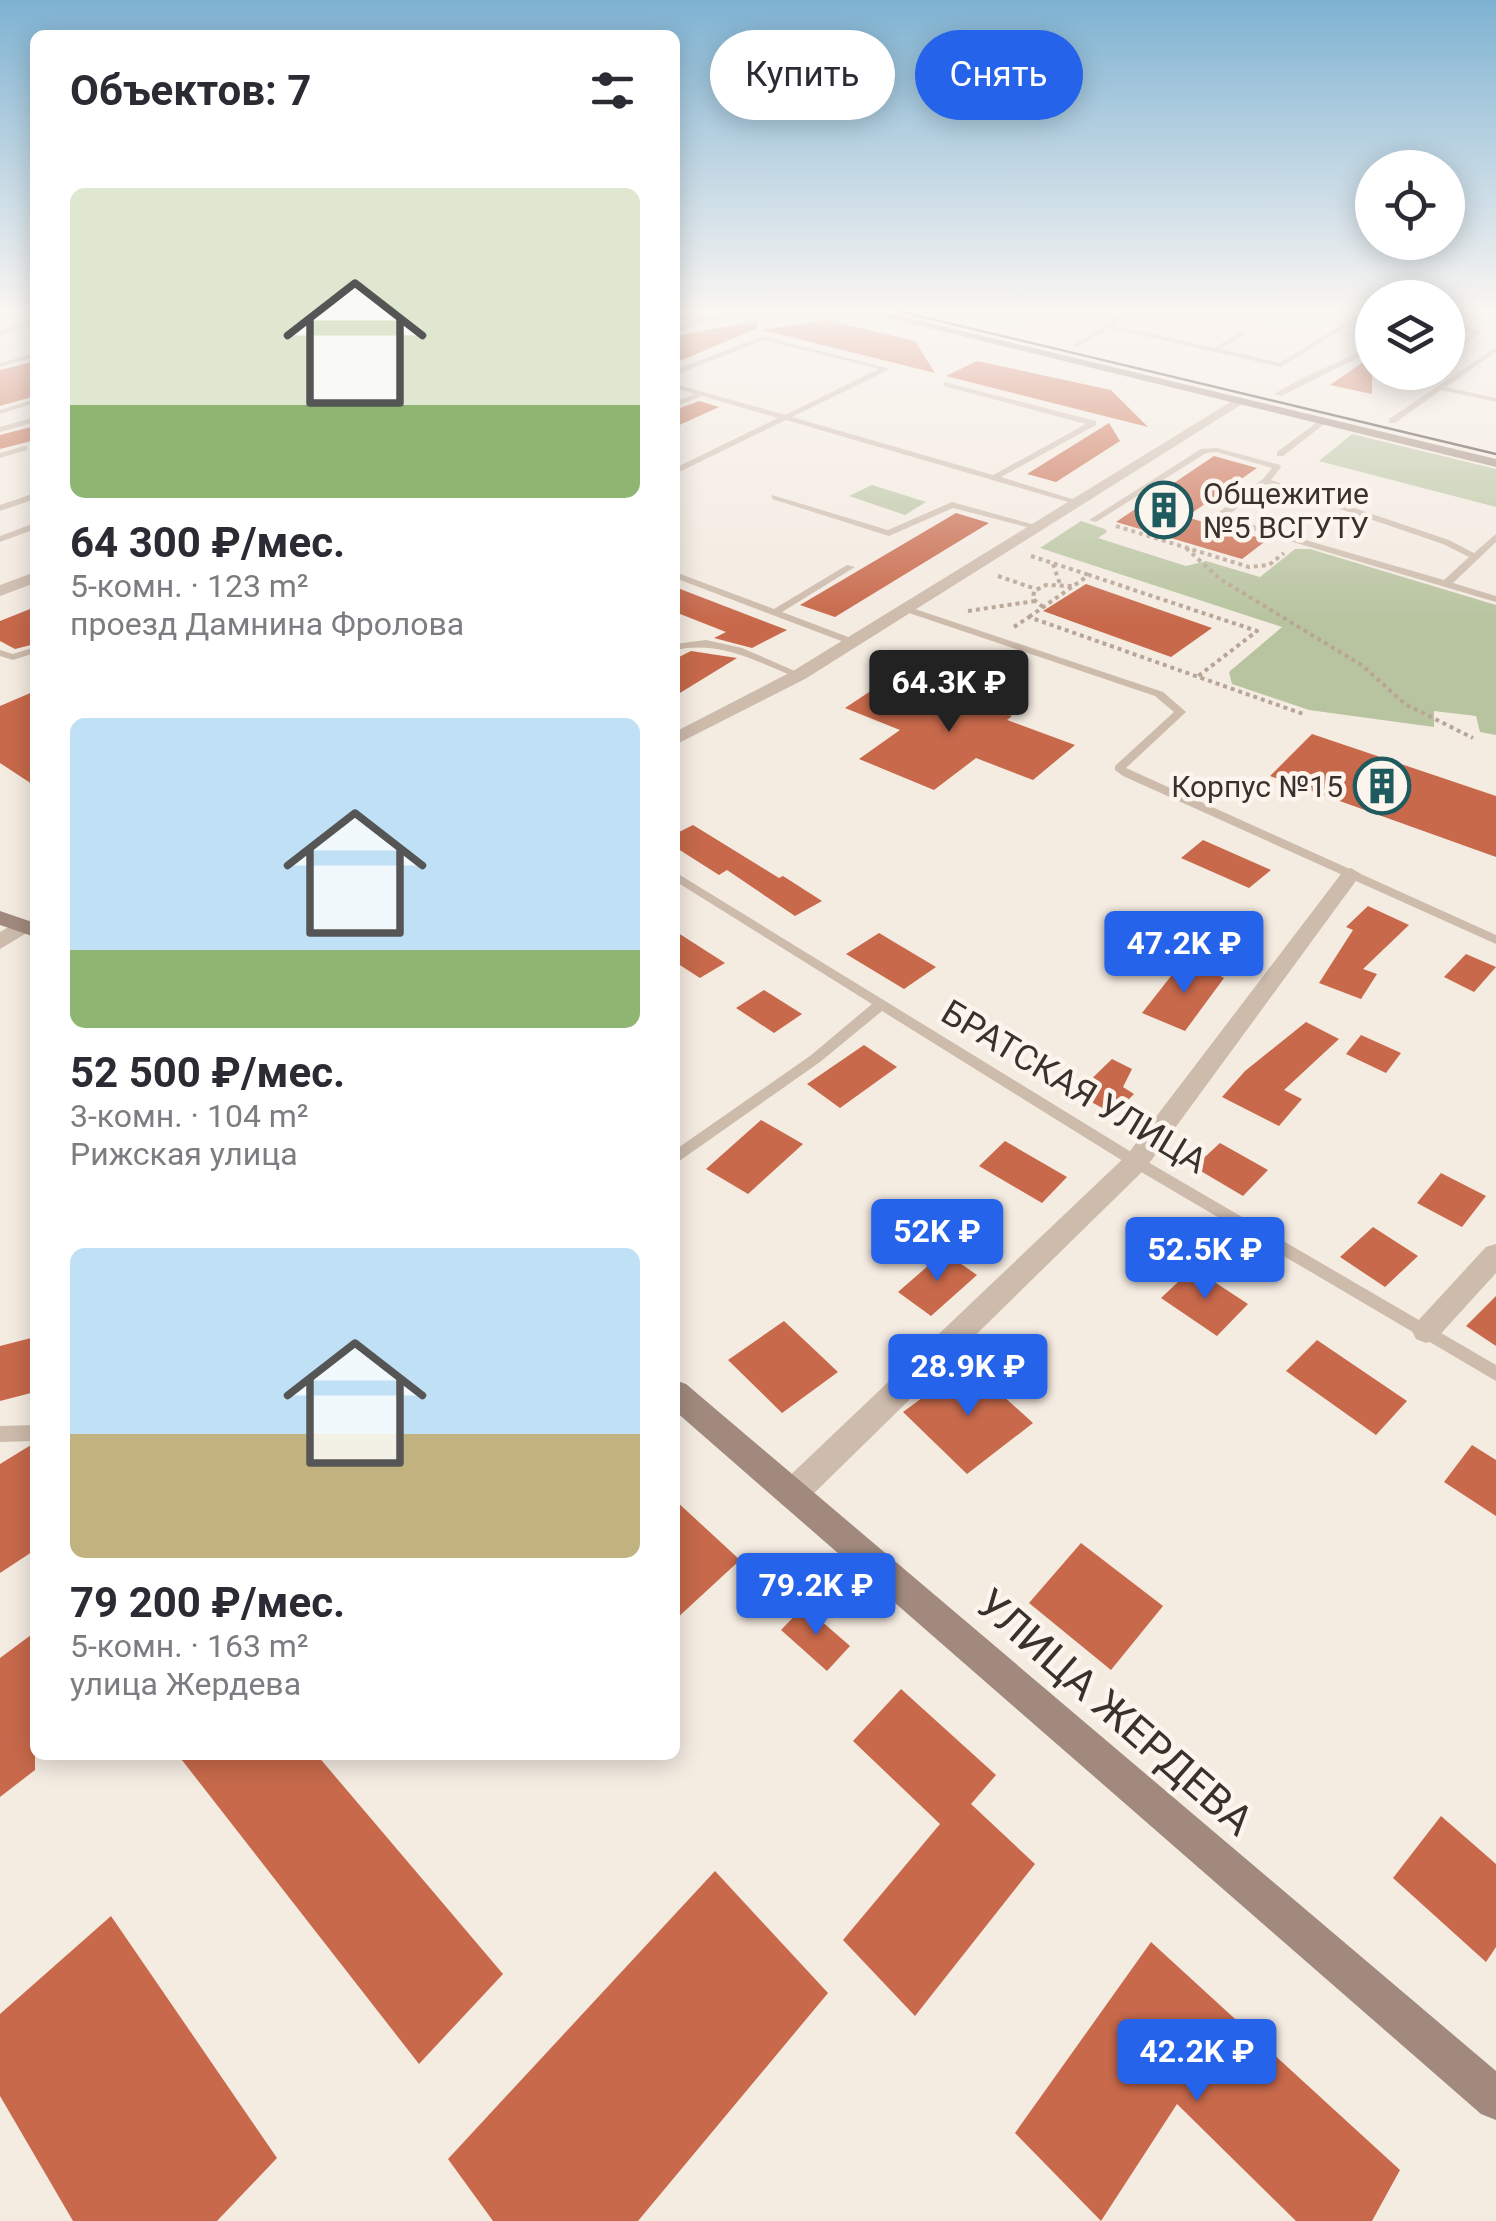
<!DOCTYPE html>
<html lang="ru">
<head>
<meta charset="utf-8">
<style>
	body { margin:0; font-family:Roboto,sans-serif; background:#f7f7f7; color:#2b2b33; height:100vh; display:flex; flex-direction:column; font-size:38px; white-space:nowrap }
	* { box-sizing:border-box; margin:0 }
	p { font-size:32px; color:#7c7c81 }
	.icon { flex:none; width:55px; height:55px; fill:none; stroke:currentColor; stroke-width:2; stroke-linecap:round; stroke-linejoin:round }
	.map { position:relative; flex:1; overflow:hidden }
	.panel { position:absolute; left:30px; top:30px; width:650px; height:1730px; display:flex; flex-direction:column; background:#fff; border-radius:15px; box-shadow:0 5px 25px #0003 }
	.panel>* { flex:none }
	.banner { position:absolute; left:710px; top:30px; width:635px; height:90px; display:flex; gap:20px }
	.buttons { position:absolute; left:1355px; top:150px; display:grid; gap:20px }
	.buttons a { display:grid; place-items:center; width:110px; height:110px; border-radius:50%; background:#fff; box-shadow:0 5px 25px #0003; font-size:50px }
	.price { position:absolute; translate:-50% -85px; padding:0 22px; border-radius:10px; background:#2563eb; color:#fff; font-size:32px; line-height:65px; filter:drop-shadow(0 2px 5px #0008) }
	.price::after { content:''; position:absolute; left:50%; top:60px; width:30px; height:22px; margin-left:-15px; background:inherit; clip-path:polygon(0 0,100% 0,50% 100%) }
	.price.selected { background:#222; color:#fff }
	ul { padding:0; list-style:none }
	li { display:grid; align-content:center; gap:20px; height:530px; padding:0 40px }
	li span { display:grid; place-items:center; height:310px; border-radius:15px; color:#555 }
	li>.icon { margin-inline-start:auto }
	span .icon { width:180px; height:180px; fill:#fffc; stroke-width:1 }
	li b { font-size:42px }
	h2 { display:flex; justify-content:space-between; align-items:center; height:120px; padding:0 40px; font-size:42px }
	.chip { padding:0 35px; border-radius:45px; background:#fff; box-shadow:0 5px 25px #0003; font-size:35px; line-height:90px }
	.chip.selected { background:#2563eb; color:#fff }
	.map>svg:first-child { display:block }
	.green { fill:#b8c4a0 }
	.building { fill:#c8694b }
	.lines { fill:none; stroke-linecap:round; stroke-linejoin:round }
	.path-far1 { stroke:#b9a596; stroke-width:2.5; stroke-dasharray:2.5 2.5; stroke-linecap:butt }
	.path { stroke:#b9a596; stroke-width:4; stroke-dasharray:4 4; stroke-linecap:butt }
	.service { fill:#cdbbac; fill-rule:evenodd }
	.minor { fill:#cdbbac; fill-rule:evenodd }
	.tertiary { fill:#cdbbac; fill-rule:evenodd }
	.secondary { fill:#a18a7d; fill-rule:evenodd }
	.tram { stroke:#3b302b; stroke-width:2.5 }
	.labels { text-anchor:middle; dominant-baseline:central; stroke-width:9; stroke-linejoin:round; paint-order:stroke }
	.far-poi-label { font-size:30px; fill:#3b302b; stroke:#fbf5ee; text-anchor:start }
	.street-label { font-size:35px; fill:#3b302b; stroke:#fbf5ee }
	.near-street-label { font-size:42px; fill:#3b302b; stroke:#fbf5ee }
</style>
</head>
<body>
<div class="map">
<svg width="1496" height="2221" viewBox="0 0 1496 2221">
	<rect width="100%" height="100%" fill="#f4ebe1"/>
	<!-- green -->
	<path class="green" d="M1352 434 1496 469V507L1319 461Z
		M872 485 926 502 905 515 849 496Z
		M1081 521 1105 529 1107 532 1098 538 1186 566 1206 561 1260 577 1295 549H1310L1496 605V735L1480 732 1476 716 1434 711V727L1309 710 1232 684 1229 672 1282 627 1040 548Z"/>
	<!-- building -->
	<path class="building" d="M826 320 915 341 935 373 762 330Z
		M756 321 758 328 675 363V336Z
		M1372 356V394L1330 385Z
		M35 361V396L0 406V370Z
		M977 361 1111 390 1148 427 946 376Z
		M699 401 719 407 675 427V410Z
		M1109 423 1120 441 1056 482 1027 474Z
		M35 426V440L0 449V435Z
		M1214 456 1257 468 1186 517 1267 540 1242 559 1116 522Z
		M956 513 989 523 835 617 800 605Z
		M1086 584 1212 628 1171 657 1043 611Z
		M675 587 787 630 752 648 714 638 726 632 675 612Z
		M35 607V644L15 649 0 641V621Z
		M691 651 737 658 675 696V659Z
		M898 673 1012 716 1007 720 1075 745 1033 780 976 758 934 790 859 759 900 730 845 708Z
		M35 691V786L0 763V706Z
		M1312 734 1496 796V857L1270 776Z
		M693 825 779 878 783 876 822 901 795 916 727 870 719 875 675 847V834Z
		M1203 840 1271 870 1249 888 1181 858Z
		M1368 906 1409 925 1363 969 1377 974 1361 999 1319 983 1353 930 1346 927Z
		M1219 920 1257 934 1243 954 1205 940Z
		M675 931 725 963 700 978 675 962Z
		M879 933 936 967 904 989 846 954Z
		M1466 954 1496 967 1474 992 1444 977Z
		M1191 960 1224 978 1185 1031 1142 1013 1175 971 1181 974Z
		M764 990 802 1014 774 1033 736 1008Z
		M1306 1022 1339 1039 1284 1090 1302 1099 1279 1126 1222 1097 1245 1071Z
		M1361 1035 1401 1053 1386 1073 1346 1054Z
		M864 1045 897 1067 840 1108 807 1084Z
		M1112 1059 1132 1069 1123 1087 1134 1094 1114 1114 1076 1094Z
		M761 1120 803 1144 748 1194 706 1169Z
		M1005 1141 1067 1177 1042 1203 979 1166Z
		M1220 1143 1268 1170 1243 1196 1194 1167Z
		M1441 1173 1486 1196 1462 1227 1417 1203Z
		M1373 1227 1418 1256 1385 1287 1340 1257Z
		M944 1252 977 1275 931 1316 898 1292Z
		M1193 1268 1248 1304 1217 1336 1161 1298Z
		M1496 1296V1346L1466 1326Z
		M784 1321 838 1372 782 1413 728 1360Z
		M35 1337V1392L0 1401V1346Z
		M1317 1340 1407 1401 1376 1435 1286 1371Z
		M968 1364 1033 1423 967 1474 903 1412Z
		M31 1445H35V1550L0 1573V1464Z
		M1472 1445 1496 1460V1516L1444 1482Z
		M675 1500 740 1560 675 1620Z
		M1081 1543 1163 1606 1111 1670 1029 1603Z
		M804 1606 850 1646 827 1671 781 1630Z
		M35 1632V1770L0 1797V1658Z
		M901 1689 996 1775 971 1804 1035 1864 915 2016 843 1940 940 1824 853 1741Z
		M178 1755H317L503 1974 419 2064Z
		M1441 1816 1496 1864V1947L1486 1962 1393 1878Z
		M715 1871 828 1993 638 2221H493L448 2159Z
		M111 1916 277 2158 217 2221H73L0 2096V2014Z
		M1151 1942 1400 2170 1372 2221H1296L1177 2104 1101 2221 1015 2133Z"/>
	<g class="lines">
		<!-- path-far1 -->
		<path class="path-far1" d="M991 309H1064
			M962 311H994"/>
		<!-- path -->
		<path class="path" d="M1116 526 1249 567 1269 565 1284 553
			M1186 548 1220 579 1363 666 1405 704 1473 738
			M1031 556 1089 575
			M1053 564 1060 584
			M998 576 1036 589
			M1043 607 1033 599 1034 591 1046 585 1072 586
			M968 611 1035 601
			M1029 617 1089 575 1257 631 1197 677
			M1014 627 1029 617 1306 715"/>
		<!-- service -->
		<path class="service" d="M1 309H9L35 320V324L0 335V331L27 322Z
			M1095 309H1103L1121 318V320L1114 325 1214 348 1241 331H1245V333L1222 349 1280 363 1351 319 1309 309H1321L1360 318 1281 367 1109 328 1078 347H1074V345L1114 319Z
			M1372 314V319L1363 325 1372 328V332L1355 327V325Z
			M703 315 701 318 675 321V317Z
			M1448 322 1481 331 1482 332 1448 356V351L1474 333 1448 326Z
			M763 336 890 369 792 417 993 475 1086 424 944 386V382L1096 421V425L1001 477 1082 502 1075 504 786 420 675 474V468L778 418 702 396 675 407V402L695 394 675 388V384L785 415 879 369 764 340 675 375V370Z
			M1372 346V351L1281 396 1274 394 1299 380Z
			M1496 347V352L1446 387 1496 398V402L1441 390 1395 423H1389V419Z
			M35 353V357L0 367V363Z
			M1415 372H1423L1412 382H1406V378Z
			M35 399V403L0 414V410Z
			M35 417V422L0 432V427Z
			M1320 420 1327 422 1283 456H1277V452Z
			M24 446H27V450L0 458V453Z
			M1217 448 1280 465 1281 467 1271 480 1449 540 1474 553 1496 534V542L1453 583 1496 596V602L1218 520 1219 512 1263 479 1272 468 1217 452 1206 453 1096 522 1089 520 1201 449ZM1267 484 1443 544 1469 557 1444 580 1226 517Z
			M35 493V499L0 511V505Z
			M772 495 888 530 952 502 1042 527 1038 530 953 508 889 536 772 499Z
			M35 523V529L0 542V536Z
			M847 565 855 567 782 612 856 640V644L852 645 675 578V572L774 609Z
			M903 607H909L1163 692 1186 712 1126 768 1496 935V944L1123 776 1115 770V766L1174 712 1155 696 903 611Z
			M706 640 742 648 804 675 795 677C756 661 719 640 675 650V644Z
			M35 647V653L13 660 0 656V650L13 654Z
			M675 872 1141 1158 1496 1365V1381L1131 1166 882 1011 820 1062 675 1164V1150L810 1056 872 1004 675 881Z
			M35 1425V1441L0 1442V1426Z"/>
		<!-- minor -->
		<path class="minor" d="M1237 398 1247 401 805 679 675 745V732L793 671Z
			M1351 868 1361 874 1145 1169 803 1504 792 1508 781 1504 776 1494 781 1484 1127 1155 1344 870Z
			M22 919 33 926 30 931 0 949V932Z
			M1496 1244V1273L1436 1339 1426 1343 1416 1339 1412 1331 1416 1323 1486 1247Z"/>
		<!-- tertiary -->
		<path class="tertiary" d="M733 309H750L675 333V326Z
			M35 572V583L0 596V585Z"/>
		<!-- secondary -->
		<path class="secondary" d="M852 309H871L1496 459V467Z
			M0 911 35 923V937L0 925Z
			M675 1380 686 1384 1496 2071V2120L1481 2114 675 1411Z"/>
		<!-- tram -->
		<path class="tram" d="M889 309 1496 454"/>
	</g>
	<!-- sky -->
	<linearGradient id="sky" x2="0" y2="1"><stop stop-color="#7eb2d2"/><stop offset="0.5" stop-color="#faf6f2"/><stop offset="1" stop-color="#faf6f2" stop-opacity="0"/></linearGradient>
	<rect width="1496" height="620" fill="url(#sky)"/>
	<!-- icons -->
	<defs>
		<g id="building-ring" transform="scale(2.875)"><circle r="9.5" fill="#fbf5ee" stroke="#1f5a5e" stroke-width="1.5"/><path d="M-4-6H4V6H1V3H-1V6H-4ZM-2.5-4.3h1.7v1.8h-1.7ZM.8-4.3h1.7v1.8H.8ZM-2.5-1h1.7V.8h-1.7ZM.8-1h1.7V.8H.8Z" fill="#1f5a5e"/></g>
	</defs>
	<g fill-rule="evenodd">
		<use href="#building-ring" x="1164" y="510"/>
		<use href="#building-ring" x="1382" y="786"/>
	</g>
	<g class="labels">
		<!-- far-poi labels -->
		<g class="far-poi-label">
			<text x="1203" y="493">Общежитие<tspan x="1203" dy="34">№5 ВСГУТУ</tspan></text>
			<text x="1343" y="786" text-anchor="end">Корпус №15</text>
		</g>
		<!-- street labels -->
		<g class="street-label">
			<text transform="translate(1074 1087) rotate(31)">БРАТСКАЯ УЛИЦА</text>
		</g>
		<!-- near-street labels -->
		<g class="near-street-label">
			<text transform="translate(1115 1712) rotate(41)">УЛИЦА ЖЕРДЕВА</text>
		</g>
	</g>
</svg>
<div class="buttons">
<a><svg class="icon" aria-label="locate" viewBox="0 0 24 24"><circle cx="12" cy="12" r="6"/><path d="M12 2v4M12 18v4M2 12h4M18 12h4"/></svg></a>
<a><svg class="icon" aria-label="layers" viewBox="0 0 24 24"><path d="M12 4l9 5-9 5-9-5zM3 14l9 5 9-5"/></svg></a>
</div>
<b class="price selected" style="left:949px;top:735px">64.3K ₽</b>
<b class="price" style="left:1184px;top:996px">47.2K ₽</b>
<b class="price" style="left:937px;top:1284px">52K ₽</b>
<b class="price" style="left:1205px;top:1302px">52.5K ₽</b>
<b class="price" style="left:968px;top:1419px">28.9K ₽</b>
<b class="price" style="left:816px;top:1638px">79.2K ₽</b>
<b class="price" style="left:1197px;top:2104px">42.2K ₽</b>
<div class="banner">
<a class="chip">Купить</a>
<a class="chip selected">Снять</a>
</div>
<section class="panel">
<h2>Объектов: 7<svg class="icon" aria-label="filters" viewBox="0 0 24 24"><path d="M4 7h16M4 17h16"/><circle cx="9" cy="7" r="2"/><circle cx="15" cy="17" r="2"/></svg></h2>
<ul>
<li><span style="background:linear-gradient(#dfe7d0 70%,#8fb573 0)"><svg class="icon" aria-label="home" viewBox="0 0 24 24"><path d="M3 11l9-7 9 7M6 9v11h12V9"/></svg></span><div><b>64 300 ₽/мес.</b><p>5-комн. · 123 m²</p><p>проезд Дамнина Фролова</p></div></li>
<li><span style="background:linear-gradient(#bfe0f5 75%,#8fb573 0)"><svg class="icon" aria-label="home" viewBox="0 0 24 24"><path d="M3 11l9-7 9 7M6 9v11h12V9"/></svg></span><div><b>52 500 ₽/мес.</b><p>3-комн. · 104 m²</p><p>Рижская улица</p></div></li>
<li><span style="background:linear-gradient(#bfe0f5 60%,#c2b280 0)"><svg class="icon" aria-label="home" viewBox="0 0 24 24"><path d="M3 11l9-7 9 7M6 9v11h12V9"/></svg></span><div><b>79 200 ₽/мес.</b><p>5-комн. · 163 m²</p><p>улица Жердева</p></div></li>
</ul>
</section>
</div>
</body>
</html>
